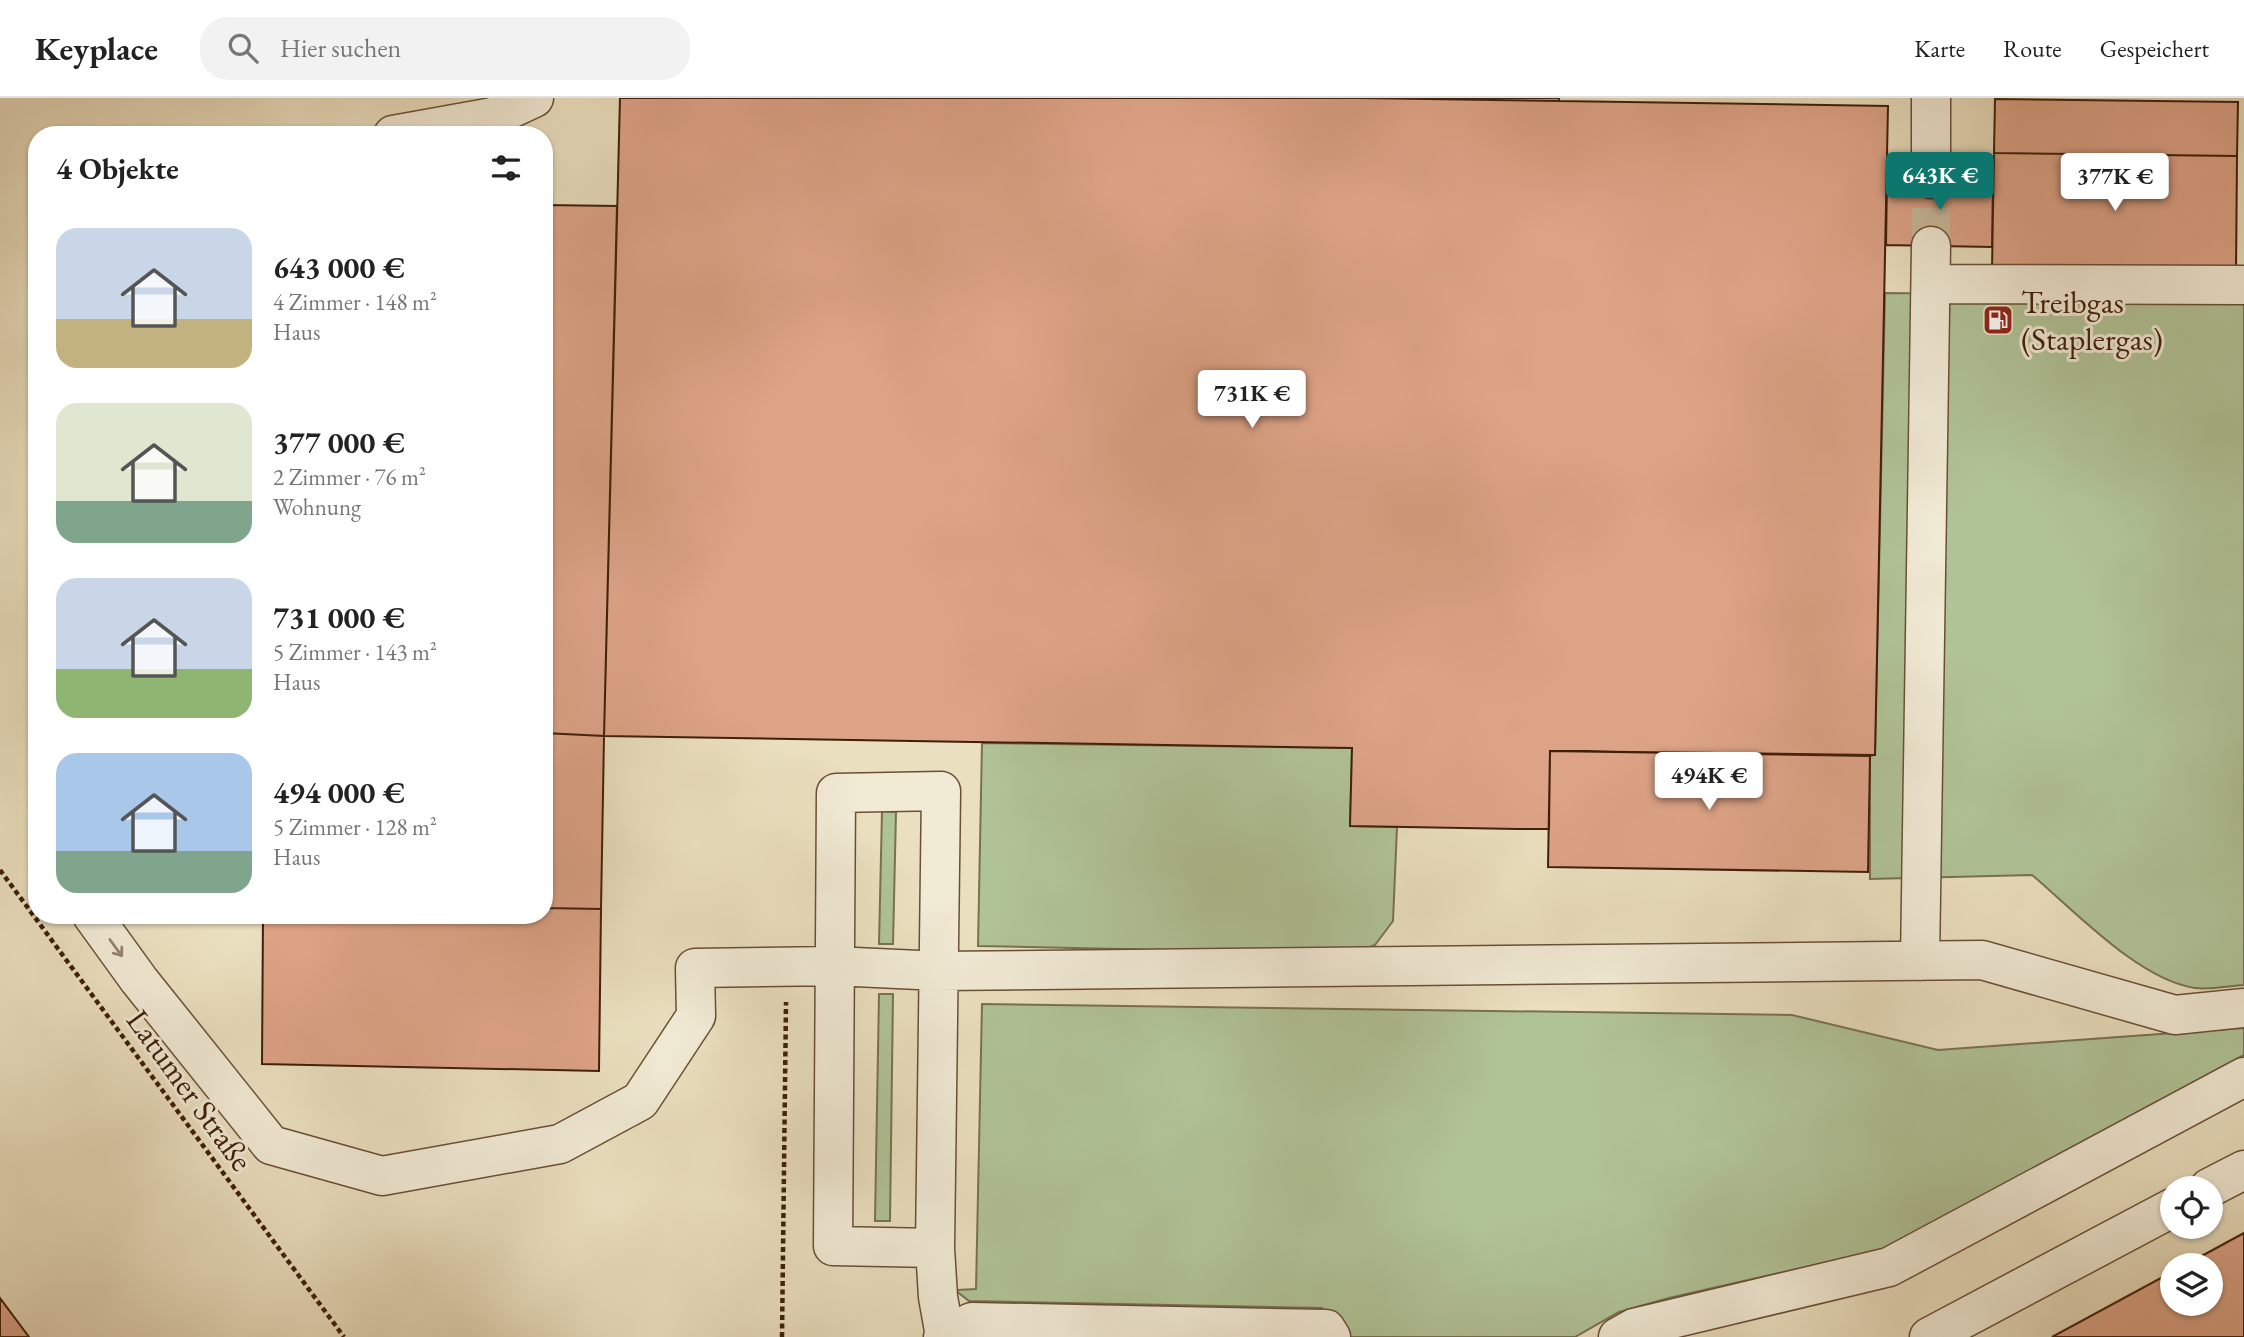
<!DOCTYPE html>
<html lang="de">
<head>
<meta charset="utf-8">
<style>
	body { margin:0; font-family:"EB Garamond",serif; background:#f2f2f2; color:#222; height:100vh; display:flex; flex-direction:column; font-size:26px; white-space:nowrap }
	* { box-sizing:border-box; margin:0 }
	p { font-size:23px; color:#767676 }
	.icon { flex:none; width:38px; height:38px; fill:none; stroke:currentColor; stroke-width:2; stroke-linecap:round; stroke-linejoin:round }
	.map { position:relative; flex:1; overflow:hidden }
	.panel { position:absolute; left:28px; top:28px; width:525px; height:798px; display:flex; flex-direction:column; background:#fff; border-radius:28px; box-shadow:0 2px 5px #0004 }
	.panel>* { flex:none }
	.buttons { position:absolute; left:2160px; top:1078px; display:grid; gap:14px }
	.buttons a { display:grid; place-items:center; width:63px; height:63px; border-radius:50%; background:#fff; box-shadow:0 2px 5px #0004; font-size:35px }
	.price { position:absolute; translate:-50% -60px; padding:0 16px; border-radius:7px; background:#fff; color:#222; font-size:23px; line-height:46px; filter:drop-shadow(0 2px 4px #0008) }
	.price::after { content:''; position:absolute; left:50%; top:42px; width:21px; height:16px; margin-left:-10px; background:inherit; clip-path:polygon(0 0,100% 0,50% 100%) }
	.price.on { background:#0f766e; color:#fff }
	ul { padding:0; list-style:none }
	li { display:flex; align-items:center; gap:21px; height:175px; padding:0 28px }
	li span { display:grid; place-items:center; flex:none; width:196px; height:140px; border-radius:21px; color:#555 }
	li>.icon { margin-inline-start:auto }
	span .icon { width:84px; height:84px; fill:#fffc; stroke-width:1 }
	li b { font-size:30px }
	h2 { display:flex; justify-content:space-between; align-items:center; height:84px; padding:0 28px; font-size:30px }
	header { display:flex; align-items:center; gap:42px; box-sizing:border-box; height:98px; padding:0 35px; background:#fff; border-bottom:2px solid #e0e0e0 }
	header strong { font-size:33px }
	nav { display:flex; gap:38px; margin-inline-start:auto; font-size:24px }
	.search { width:490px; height:63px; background:#f2f2f2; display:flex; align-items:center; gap:18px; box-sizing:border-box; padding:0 24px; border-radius:28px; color:#767676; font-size:26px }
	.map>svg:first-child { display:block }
	.green { fill:#b0c397; stroke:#787150; stroke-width:2 }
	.building { fill:#dda387; stroke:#3f1f09; stroke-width:2 }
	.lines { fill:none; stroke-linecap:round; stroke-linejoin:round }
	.minor-tunnel { stroke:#c8b99b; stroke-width:38; stroke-dasharray:38 19; stroke-linecap:butt }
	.minor-casing { stroke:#6a4f36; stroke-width:41 }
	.path { stroke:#3f1f09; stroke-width:4.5; stroke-dasharray:5 3.5; stroke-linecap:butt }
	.minor { stroke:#f1ead5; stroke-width:38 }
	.oneway { stroke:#98846f }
	.labels { text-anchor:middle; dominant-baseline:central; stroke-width:6; stroke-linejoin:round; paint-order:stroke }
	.poi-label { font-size:32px; fill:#3f1f09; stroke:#f1ead5; text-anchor:start }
	.street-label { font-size:32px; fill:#3f1f09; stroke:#f1ead5 }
</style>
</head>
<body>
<header>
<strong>Keyplace</strong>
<div class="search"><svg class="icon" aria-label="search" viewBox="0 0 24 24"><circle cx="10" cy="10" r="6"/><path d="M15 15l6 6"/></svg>Hier suchen</div>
<nav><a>Karte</a><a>Route</a><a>Gespeichert</a></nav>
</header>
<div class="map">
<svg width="2244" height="1239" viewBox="0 0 2244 1239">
	<rect width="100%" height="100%" fill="#eadfbf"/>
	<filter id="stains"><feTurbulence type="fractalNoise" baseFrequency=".00286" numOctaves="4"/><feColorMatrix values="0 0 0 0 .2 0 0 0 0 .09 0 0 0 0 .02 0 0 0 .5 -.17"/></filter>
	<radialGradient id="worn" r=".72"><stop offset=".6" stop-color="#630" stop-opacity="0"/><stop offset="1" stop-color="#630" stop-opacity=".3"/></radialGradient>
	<!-- green -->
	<path class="green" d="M1885 195 2244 199V887C2229 888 2210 892 2195 890 2139 882 2075 813 2032 777L1870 781V658L1875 657Z
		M982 645 1352 650 1350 728 1397 729 1393 823 1375 847 1350 856 978 848Z
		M882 713 896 714 893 846H879Z
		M879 896H893L890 1123H875Z
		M982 906 1792 917 1938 952 2244 930V957L1881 1152 1669 1200 1619 1214 1575 1239H1340L1322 1210 969 1203 955 1192 976 1191Z"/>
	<!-- building -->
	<path class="building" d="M620 0H1359L1888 8 1875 657 1550 653 1549 731H1518L1350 728 1352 650 604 638Z
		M1363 0H1559V3Z
		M1995 1 2238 4 2237 58 1994 55Z
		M1994 55 2237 58 2236 175 1992 171Z
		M1887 80 1993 82 1992 149 1886 147Z
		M544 107 617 108 604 638 544 635Z
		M544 635 604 638 601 811 544 810Z
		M1550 653 1870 658 1868 774 1548 769Z
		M544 810 601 811 599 973 262 966 263 817H544Z
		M2244 1135V1239H2052L2172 1174V1206H2210V1167H2185Z
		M0 1200 29 1239H0Z"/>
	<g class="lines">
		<!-- minor-tunnel -->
		<path class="minor-tunnel" d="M1931 148V81"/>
		<!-- minor casing -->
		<g class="minor-casing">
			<path id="minor" d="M1931 0V81
				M393 37 493 19 534 0
				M1931 186 2244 187
				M92 817 139 882 271 1047 382 1078 560 1046 640 1003 696 918 695 870 834 868 940 873 1982 862 2175 917 2244 910
				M1920 863 1931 148
				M2209 1090 2244 1072
				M935 1150 833 1148 836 695 941 693 935 1150 938 1199 945 1238
				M943 1239 972 1224 1326 1231 1331 1239
				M1618 1239 1634 1230 1889 1169 2244 979
				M1929 1239 2172 1110"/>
		</g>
		<!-- path -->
		<path class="path" d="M0 772 344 1239
			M782 1239 786 904"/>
		<!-- minor -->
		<use href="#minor" class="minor"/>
	</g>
	<!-- one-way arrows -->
	<defs><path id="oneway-shaft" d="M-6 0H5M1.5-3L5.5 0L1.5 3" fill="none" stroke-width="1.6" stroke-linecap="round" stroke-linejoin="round" transform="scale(1.75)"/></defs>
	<use class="oneway" href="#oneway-shaft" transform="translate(116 850) rotate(54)"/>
	<!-- icons -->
	<defs>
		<g id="fuel-square" transform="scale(1.575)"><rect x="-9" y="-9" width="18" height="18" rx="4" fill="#8f2418" stroke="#f1ead5"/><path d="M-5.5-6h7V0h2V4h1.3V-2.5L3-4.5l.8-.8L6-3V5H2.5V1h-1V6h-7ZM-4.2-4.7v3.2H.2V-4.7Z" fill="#fff"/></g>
	</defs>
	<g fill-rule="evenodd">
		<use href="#fuel-square" x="1998" y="222"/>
	</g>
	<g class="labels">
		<!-- poi labels -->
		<g class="poi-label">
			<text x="2021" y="204">Treibgas<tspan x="2021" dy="37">(Staplergas)</tspan></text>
		</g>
		<!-- street labels -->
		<g class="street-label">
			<text transform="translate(190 992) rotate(54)">Latumer Straße</text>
		</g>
	</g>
	<rect width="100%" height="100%" filter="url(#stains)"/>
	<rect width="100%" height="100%" fill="url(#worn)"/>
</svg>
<div class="buttons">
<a><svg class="icon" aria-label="locate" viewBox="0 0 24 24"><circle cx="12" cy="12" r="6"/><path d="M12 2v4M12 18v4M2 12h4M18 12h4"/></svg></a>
<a><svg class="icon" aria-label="layers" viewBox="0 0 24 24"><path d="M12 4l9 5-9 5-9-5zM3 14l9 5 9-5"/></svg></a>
</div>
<b class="price on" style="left:1940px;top:114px">643K €</b>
<b class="price" style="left:2115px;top:115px">377K €</b>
<b class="price" style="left:1252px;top:332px">731K €</b>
<b class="price" style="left:1709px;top:714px">494K €</b>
<section class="panel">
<h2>4 Objekte<svg class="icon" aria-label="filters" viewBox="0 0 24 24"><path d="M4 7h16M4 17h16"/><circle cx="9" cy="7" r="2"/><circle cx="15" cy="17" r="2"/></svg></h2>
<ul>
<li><span style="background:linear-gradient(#c9d6e8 65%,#c2b280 0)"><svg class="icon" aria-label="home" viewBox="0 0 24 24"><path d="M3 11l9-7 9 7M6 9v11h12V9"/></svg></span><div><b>643 000 €</b><p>4 Zimmer · 148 m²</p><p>Haus</p></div></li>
<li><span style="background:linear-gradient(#dfe7d0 70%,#7fa58c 0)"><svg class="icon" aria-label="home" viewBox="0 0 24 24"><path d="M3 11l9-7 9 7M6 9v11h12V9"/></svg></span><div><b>377 000 €</b><p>2 Zimmer · 76 m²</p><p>Wohnung</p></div></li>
<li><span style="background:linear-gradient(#c9d6e8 65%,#8fb573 0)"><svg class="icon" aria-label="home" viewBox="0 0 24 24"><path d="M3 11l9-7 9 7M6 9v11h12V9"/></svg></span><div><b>731 000 €</b><p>5 Zimmer · 143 m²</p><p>Haus</p></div></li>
<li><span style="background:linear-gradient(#a9c7e8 70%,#7fa58c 0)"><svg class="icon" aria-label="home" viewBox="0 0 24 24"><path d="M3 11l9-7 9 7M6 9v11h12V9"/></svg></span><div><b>494 000 €</b><p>5 Zimmer · 128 m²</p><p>Haus</p></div></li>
</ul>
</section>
</div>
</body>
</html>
